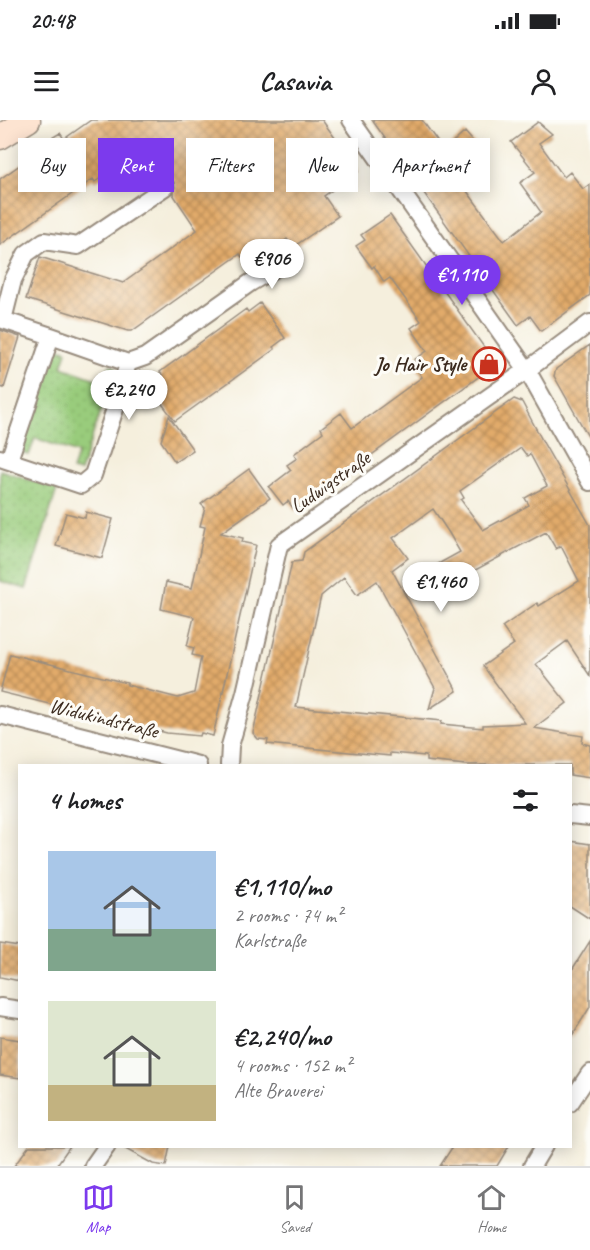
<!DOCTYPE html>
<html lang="en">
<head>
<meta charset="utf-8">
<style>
	body { margin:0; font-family:Caveat,sans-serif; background:#f6f6f6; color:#202124; height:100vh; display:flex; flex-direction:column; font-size:22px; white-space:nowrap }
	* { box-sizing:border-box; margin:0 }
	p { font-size:20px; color:#757577 }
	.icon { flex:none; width:33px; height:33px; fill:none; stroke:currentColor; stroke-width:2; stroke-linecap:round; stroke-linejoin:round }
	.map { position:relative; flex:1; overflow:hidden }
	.sheet { position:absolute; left:18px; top:644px; width:554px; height:384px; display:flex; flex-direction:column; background:#fff; border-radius:0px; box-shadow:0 3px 15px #0003 }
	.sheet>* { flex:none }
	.top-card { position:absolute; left:18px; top:18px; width:555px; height:54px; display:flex; gap:12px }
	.price { position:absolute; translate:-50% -51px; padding:0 14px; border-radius:21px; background:#fff; color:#222; font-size:20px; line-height:39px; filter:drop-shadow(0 2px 3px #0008) }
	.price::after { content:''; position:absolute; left:50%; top:36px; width:18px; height:14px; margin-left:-9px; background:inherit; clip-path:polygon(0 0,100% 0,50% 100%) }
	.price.selected { background:#7c3aed; color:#fff }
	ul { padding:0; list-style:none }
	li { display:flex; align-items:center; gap:18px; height:150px; padding:0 30px }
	li span { display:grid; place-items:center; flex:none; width:168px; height:120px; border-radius:0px; color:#555 }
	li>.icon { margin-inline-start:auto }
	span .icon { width:72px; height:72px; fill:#fffc; stroke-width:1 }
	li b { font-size:26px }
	h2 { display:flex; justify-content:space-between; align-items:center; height:72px; padding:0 30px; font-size:26px }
	.tag { padding:0 21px; border-radius:0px; background:#fff; box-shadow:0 3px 15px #0003; font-size:21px; line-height:54px }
	.tag.selected { background:#7c3aed; color:#fff }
	.status { display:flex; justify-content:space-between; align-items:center; height:42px; padding:0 30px; background:#fff; direction:ltr }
	.status svg { height:16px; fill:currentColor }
	header { display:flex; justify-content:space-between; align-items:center; height:78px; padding:0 30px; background:#fff; font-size:27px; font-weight:700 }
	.dock { display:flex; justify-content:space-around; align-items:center; height:84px; border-top:2px solid #e0e0e0; background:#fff; font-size:16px; color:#757577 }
	.dock a { display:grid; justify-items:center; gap:3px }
	.dock .selected { color:#7c3aed }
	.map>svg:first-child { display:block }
	.grass { fill:url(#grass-dots); stroke:#6a7b4d; stroke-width:1.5 }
	.building { fill:url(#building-cross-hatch); fill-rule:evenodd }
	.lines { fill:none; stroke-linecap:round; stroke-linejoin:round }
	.street-casing { stroke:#988c7e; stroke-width:20 }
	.secondary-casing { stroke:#988c7e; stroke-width:27 }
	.street { stroke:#fff; stroke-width:16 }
	.secondary { stroke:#fde4d1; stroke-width:24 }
	.labels { text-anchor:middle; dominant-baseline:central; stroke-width:6; stroke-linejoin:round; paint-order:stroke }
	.poi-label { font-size:21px; font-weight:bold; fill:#3b2a1e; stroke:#fdfcf7; text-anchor:end }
	.street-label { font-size:21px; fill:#3b2a1e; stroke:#fdfcf7 }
</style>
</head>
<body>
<div class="status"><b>20:48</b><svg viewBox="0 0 49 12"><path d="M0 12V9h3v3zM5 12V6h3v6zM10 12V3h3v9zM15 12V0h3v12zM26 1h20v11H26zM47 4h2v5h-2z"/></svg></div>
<header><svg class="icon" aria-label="menu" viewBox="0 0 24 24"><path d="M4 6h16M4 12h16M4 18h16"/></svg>Casavia<svg class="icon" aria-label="person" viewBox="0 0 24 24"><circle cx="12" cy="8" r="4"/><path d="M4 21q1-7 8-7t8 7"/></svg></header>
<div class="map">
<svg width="590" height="1046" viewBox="0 0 590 1046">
	<defs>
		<pattern id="grass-dots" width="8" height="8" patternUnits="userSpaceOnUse" patternTransform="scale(1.5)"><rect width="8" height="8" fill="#99cc7c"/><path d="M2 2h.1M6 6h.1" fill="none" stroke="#85af6b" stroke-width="1.8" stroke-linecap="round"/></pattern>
		<pattern id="building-cross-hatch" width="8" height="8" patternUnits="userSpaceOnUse" patternTransform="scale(1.5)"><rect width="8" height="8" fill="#e2ab6a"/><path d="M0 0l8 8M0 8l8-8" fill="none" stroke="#b88b57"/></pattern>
	</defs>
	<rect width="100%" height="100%" fill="#fdfcf7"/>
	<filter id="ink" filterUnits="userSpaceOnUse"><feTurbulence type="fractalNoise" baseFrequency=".0167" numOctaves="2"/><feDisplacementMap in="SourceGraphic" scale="12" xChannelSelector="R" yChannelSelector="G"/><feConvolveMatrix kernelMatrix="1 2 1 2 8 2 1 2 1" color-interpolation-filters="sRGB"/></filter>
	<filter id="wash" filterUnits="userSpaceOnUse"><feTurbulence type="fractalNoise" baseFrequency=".008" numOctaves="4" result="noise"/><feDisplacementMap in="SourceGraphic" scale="24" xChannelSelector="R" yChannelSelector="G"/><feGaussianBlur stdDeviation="1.35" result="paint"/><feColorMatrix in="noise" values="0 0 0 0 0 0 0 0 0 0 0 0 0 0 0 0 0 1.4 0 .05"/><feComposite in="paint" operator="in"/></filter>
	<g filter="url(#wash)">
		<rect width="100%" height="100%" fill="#f5efdd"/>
		<!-- grass -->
		<path class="grass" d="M55 226 67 231 62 247 104 262 110 245 116 247 80 352 72 350 78 333 35 318 29 335 20 332Z
			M0 350 57 369 26 469 0 461Z"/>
		<g id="blocks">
			<!-- building -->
			<path class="building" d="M91 0H322L359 51 324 76 338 96 293 127 287 119 249 147 240 134 132 211H128L26 179 40 137 123 163 197 110 173 74 175 67 174 62 169 57H162L151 41 122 62 113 49 95 62 93 59 0 125V59L37 33 35 28 60 13 64 19Z
				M372 0H422L444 31 465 12 477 26 456 43 464 54 458 59 504 121 541 92 520 63 535 52 511 22 538 2 552 14 539 23 564 57 570 52 583 69 590 64V175L541 211 530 196 518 205Z
				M390 95 496 244 295 391 288 381 283 385 269 367 291 350 287 345 297 338 294 334 323 312 321 308 341 293 352 308 422 257 417 249 419 247 414 240 427 231 411 208 421 201 390 158 384 162 374 146 372 148 356 126 365 120 361 115Z
				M260 183 285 218 273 227 275 229 175 301 157 277 159 276 149 263 162 255 160 252 246 189 248 192Z
				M0 210 20 217 4 268 0 267Z
				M590 225V320L554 256 556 249Z
				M514 279 522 282 544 324 590 405V556L567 521 536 544 567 583 534 608 583 616 582 623 590 625V658L570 655V645H466L426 641V636L390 633V636L267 624 268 620 258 619 253 613 292 442 302 441 304 432ZM521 328 527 336 530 334 547 366 525 378 529 385 483 410 461 380 464 378 460 371ZM433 389 449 413 460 432 429 449 440 469 546 412 556 429 561 426 579 461 539 486 537 483 502 507 514 524 483 546 525 603 483 605V608L441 604 442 601 296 587 321 476 344 457 357 475 377 461 435 568 429 589 457 571 392 450 408 438 393 418Z
				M169 296 193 330 175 342 161 321Z
				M249 349 270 378 221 413 243 418 242 422 256 425 213 616 201 613 200 616 167 613 0 572 10 534 127 563V565L178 578 194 573 201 537 192 535 194 528 187 526 194 497 161 489 166 462 192 468 205 407 200 406 205 388 201 384Z
				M86 392 113 399 102 438 56 426 66 393 85 398Z
				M570 721 590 724V799L570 786Z
				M590 821V887L570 919V853Z
				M0 824 20 827V861L0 857Z
				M0 917 20 920V958L0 955Z
				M29 1026H70L56 1046H14Z
				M120 1026H170L166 1046 153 1044Z
				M453 1026H509L497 1046H440Z"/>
		</g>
	</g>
	<g filter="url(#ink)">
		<use href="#blocks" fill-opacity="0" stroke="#988c7e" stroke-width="1.5"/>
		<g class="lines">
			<!-- street casing -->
			<g class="street-casing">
				<path id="street" d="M351 0 527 250 590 362
					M51 216 3 200 13 160 26 134 44 121 78 126 165 67
					M0 338 81 365 93 355 117 283 128 243 145 237 250 163 277 147
					M9 340 51 216 128 243
					M0 595 198 645
					M229 645 230 626 245 573 279 425 527 250 590 203
					M570 695 590 697
					M0 887 20 890
					M570 983 590 953
					M93 1046 107 1026
					M532 1046 544 1026"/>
			</g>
			<!-- secondary casing -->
			<g class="secondary-casing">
				<path id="secondary" d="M0 17 28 0"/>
			</g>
			<!-- street -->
			<use href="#street" class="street"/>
			<!-- secondary -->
			<use href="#secondary" class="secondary"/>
		</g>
	</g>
	<!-- icons -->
	<defs>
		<g id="shop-ring" transform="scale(1.725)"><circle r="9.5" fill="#fdfcf7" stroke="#c8321e" stroke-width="1.5"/><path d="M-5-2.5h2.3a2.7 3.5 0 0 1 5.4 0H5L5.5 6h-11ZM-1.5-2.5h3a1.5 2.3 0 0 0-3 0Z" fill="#c8321e"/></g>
	</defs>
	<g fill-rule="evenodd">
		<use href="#shop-ring" x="489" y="244"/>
	</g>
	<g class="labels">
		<!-- poi labels -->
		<g class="poi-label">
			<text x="466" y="244">Jo Hair Style</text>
		</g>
		<!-- street labels -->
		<g class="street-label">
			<text transform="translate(330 362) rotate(-35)">Ludwigstraße</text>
			<text transform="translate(104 598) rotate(14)">Widukindstraße</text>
		</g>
	</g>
</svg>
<b class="price" style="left:272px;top:170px">€906</b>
<b class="price selected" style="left:462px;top:186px">€1,110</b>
<b class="price" style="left:129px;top:301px">€2,240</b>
<b class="price" style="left:441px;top:493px">€1,460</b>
<div class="top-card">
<a class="tag">Buy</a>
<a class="tag selected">Rent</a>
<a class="tag">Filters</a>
<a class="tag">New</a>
<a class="tag">Apartment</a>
</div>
<section class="sheet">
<h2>4 homes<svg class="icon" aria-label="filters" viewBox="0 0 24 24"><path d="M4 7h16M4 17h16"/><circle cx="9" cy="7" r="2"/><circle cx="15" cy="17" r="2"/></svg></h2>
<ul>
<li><span style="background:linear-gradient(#a9c7e8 65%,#7fa58c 0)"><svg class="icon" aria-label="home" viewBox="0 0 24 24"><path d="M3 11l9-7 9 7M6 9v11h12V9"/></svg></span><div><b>€1,110/mo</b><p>2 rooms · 74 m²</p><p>Karlstraße</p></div></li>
<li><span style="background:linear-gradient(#dfe7d0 70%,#c2b280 0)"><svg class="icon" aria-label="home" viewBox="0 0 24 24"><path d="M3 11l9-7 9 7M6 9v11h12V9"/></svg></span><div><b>€2,240/mo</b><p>4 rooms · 152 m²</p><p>Alte Brauerei</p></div></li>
</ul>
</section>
</div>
<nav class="dock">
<a class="selected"><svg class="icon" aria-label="map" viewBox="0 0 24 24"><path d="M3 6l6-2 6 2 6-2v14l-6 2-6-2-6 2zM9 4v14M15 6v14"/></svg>Map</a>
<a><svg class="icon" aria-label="saved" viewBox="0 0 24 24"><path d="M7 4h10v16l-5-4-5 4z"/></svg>Saved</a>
<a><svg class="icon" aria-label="home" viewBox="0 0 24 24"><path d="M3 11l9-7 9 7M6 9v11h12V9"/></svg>Home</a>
</nav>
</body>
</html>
